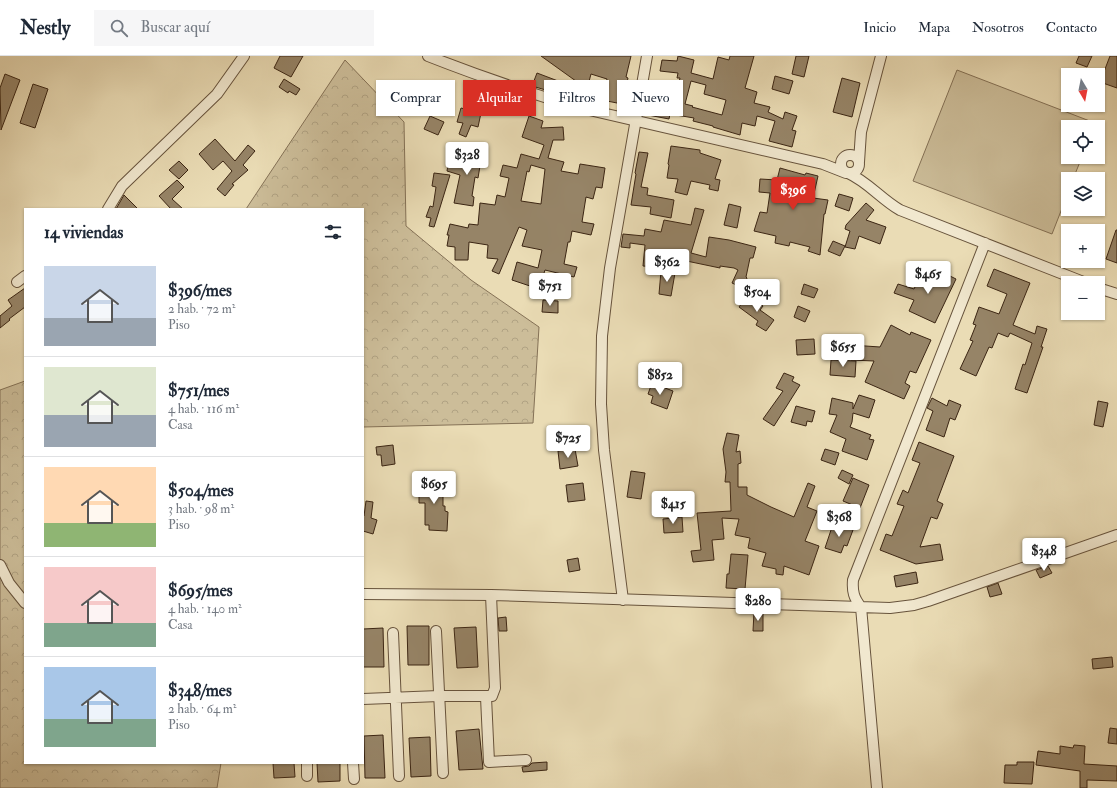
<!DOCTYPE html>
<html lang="es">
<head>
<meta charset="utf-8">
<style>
	body { margin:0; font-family:"IM FELL Double Pica",serif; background:#f6f6f7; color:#1f2937; height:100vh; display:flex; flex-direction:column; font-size:15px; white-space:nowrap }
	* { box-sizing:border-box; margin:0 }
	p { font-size:13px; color:#747a83 }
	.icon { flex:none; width:22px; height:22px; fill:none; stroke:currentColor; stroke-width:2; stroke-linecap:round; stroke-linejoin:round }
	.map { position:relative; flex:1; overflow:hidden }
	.details { position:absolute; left:24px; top:152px; width:340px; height:556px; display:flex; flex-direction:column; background:#fff; border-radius:0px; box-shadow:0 1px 3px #0004 }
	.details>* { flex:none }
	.banner { position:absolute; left:376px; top:24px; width:380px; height:36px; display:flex; gap:8px }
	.needle { width:26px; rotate:170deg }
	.tools { position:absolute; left:1061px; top:12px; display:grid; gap:8px }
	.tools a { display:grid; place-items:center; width:44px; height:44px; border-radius:0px; background:#fff; box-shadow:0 1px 3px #0004; font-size:20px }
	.price { position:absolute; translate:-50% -34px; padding:0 9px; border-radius:4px; background:#fff; color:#222; font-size:13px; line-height:26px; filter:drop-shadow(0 1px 2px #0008) }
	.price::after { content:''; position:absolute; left:50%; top:24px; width:12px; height:9px; margin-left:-6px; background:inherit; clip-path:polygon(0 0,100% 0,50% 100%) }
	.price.current { background:#d93025; color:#fff }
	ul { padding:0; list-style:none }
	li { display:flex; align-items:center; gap:12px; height:100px; padding:0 20px }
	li+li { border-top:1px solid #e0e1e3 }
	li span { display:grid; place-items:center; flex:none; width:112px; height:80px; border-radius:0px; color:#555 }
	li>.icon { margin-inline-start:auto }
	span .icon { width:48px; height:48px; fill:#fffc; stroke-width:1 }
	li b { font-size:17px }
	h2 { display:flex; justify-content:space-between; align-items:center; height:48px; padding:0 20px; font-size:17px }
	.tag { padding:0 14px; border-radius:0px; background:#fff; box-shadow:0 1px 3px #0004; font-size:14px; line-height:36px }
	.tag.current { background:#d93025; color:#fff }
	header { display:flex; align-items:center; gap:24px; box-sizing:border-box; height:56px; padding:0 20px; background:#fff; border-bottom:1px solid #e0e1e3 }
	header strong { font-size:19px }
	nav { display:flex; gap:22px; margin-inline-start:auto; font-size:14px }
	.search { width:280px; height:36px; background:#f6f6f7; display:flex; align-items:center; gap:10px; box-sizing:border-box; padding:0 14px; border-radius:0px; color:#747a83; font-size:15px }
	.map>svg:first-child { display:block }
	.forest { fill:url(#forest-crowns); stroke:#847156 }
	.pitch { fill:#ccbd99; stroke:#847156 }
	.building { fill:#968467; stroke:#3b2513; fill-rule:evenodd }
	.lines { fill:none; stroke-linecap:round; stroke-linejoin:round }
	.street-casing { stroke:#67533c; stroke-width:12 }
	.street { stroke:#f1e8cf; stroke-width:10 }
</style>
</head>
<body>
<header>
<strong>Nestly</strong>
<div class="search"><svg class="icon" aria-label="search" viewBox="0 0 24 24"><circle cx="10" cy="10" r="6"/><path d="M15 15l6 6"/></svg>Buscar aquí</div>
<nav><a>Inicio</a><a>Mapa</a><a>Nosotros</a><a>Contacto</a></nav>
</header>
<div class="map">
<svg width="1117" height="732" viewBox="0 0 1117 732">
	<defs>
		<pattern id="forest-crowns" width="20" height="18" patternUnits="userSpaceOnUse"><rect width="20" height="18" fill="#ccbd99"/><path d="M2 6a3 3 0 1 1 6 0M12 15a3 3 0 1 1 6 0" fill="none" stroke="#b0a283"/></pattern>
	</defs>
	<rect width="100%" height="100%" fill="#eadcb5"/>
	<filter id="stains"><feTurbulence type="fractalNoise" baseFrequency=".005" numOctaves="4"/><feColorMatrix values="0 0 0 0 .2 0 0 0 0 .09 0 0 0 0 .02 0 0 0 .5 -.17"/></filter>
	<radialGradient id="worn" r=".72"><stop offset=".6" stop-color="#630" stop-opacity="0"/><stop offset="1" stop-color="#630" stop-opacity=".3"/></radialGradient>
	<!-- forest -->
	<path class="forest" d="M345 4 404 66 406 170 471 224 539 271 533 367 363 371V153H246Z
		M25 325V707H221L217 732H0V334Z"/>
	<!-- pitch -->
	<path class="pitch" d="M957 14 1095 67 1094 71H1068V101H1082L1073 123H1068V137L1052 178 913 125Z"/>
	<!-- building -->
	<path class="building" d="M280 0H303L291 21 274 12Z
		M541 0H631L626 21 628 22 622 48 602 44 607 23 591 18 587 33Z
		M678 0 694 4 691 17 713 23 718 1 729 4 730 0H754L745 32 757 36 754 47 770 51 768 56 783 63 785 56 797 60 792 74 796 75 792 91 769 85 775 65 757 60 755 70 742 67 740 79 713 71V70L693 65 694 62 670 58 669 63 648 59 652 36 648 35 649 26 661 28 658 44 674 47 680 22H677L678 17 660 15 662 4 677 5ZM691 25 706 29 704 38 726 44 722 59 692 51 693 50 685 48Z
		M796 0H809L804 21 792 18Z
		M1079 0H1092L1087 11 1076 7Z
		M1110 0H1117V32L1100 26Z
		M537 17 595 39 594 43 563 37V39L532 30Z
		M5 18 20 24 1 74 0 32Z
		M775 20 793 25 789 38 772 33Z
		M842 22 860 27 852 61 833 56Z
		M284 23 300 33 296 39 289 35 288 37 279 31Z
		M33 28 48 33 35 72 20 67Z
		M461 52 481 57 478 71 471 69 466 81 459 78 463 67 457 66Z
		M430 60 444 66 438 79 424 73Z
		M529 60 543 65 541 72 563 71 564 84H553L548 102 564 106 561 115 578 118 580 108 605 112 602 132 596 131 593 143 586 141 582 166 594 168 591 179 572 175 570 186H568L564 208 577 211 574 221 545 214 539 233 512 224 517 206 538 212 542 194 522 190 527 174 519 171 499 218 492 215 498 203 487 202 488 189 469 186 468 204H455V191L447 190 449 179H447L450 168 468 172 469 168 478 169 480 147 495 149 497 139 505 141 509 122 500 120 503 109 517 112 521 98 539 103 544 89 522 81ZM531 109 545 113 541 148 521 145 527 115 529 116Z
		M215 83 235 105 248 89 255 95 243 109 248 114 232 128 234 129 225 140 217 133 232 115 223 105 213 114 199 98Z
		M472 88 483 92 477 109 480 110 478 122 475 121 472 140 474 141 473 150 454 147 460 119 447 115 449 104 465 108Z
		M671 90 700 94V97L721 104 715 123 720 124 718 135 709 133 710 129 691 125 687 139 675 136 678 123 667 122 669 109 668 108Z
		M639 96 648 97 641 131 648 132 647 139 674 144 671 162 650 158 651 151 631 149 636 118 635 117Z
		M179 105 188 114 179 123 169 114Z
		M780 112 805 119 806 117 818 120 813 142 828 144 825 158H824L820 199 808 195 810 191 790 186 789 190 775 187 776 180 754 175 760 156 767 157 770 137 759 136 760 123 777 124Z
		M434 117 450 119 434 171 429 170 431 162 426 161 430 150 433 151 436 131 432 130Z
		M177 124 184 131 172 143 183 153H171L159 140Z
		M839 138 853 142 849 155 835 150Z
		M124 139 138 153H116Z
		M866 147 874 154 866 164 886 171 880 188 859 180 855 193 845 191 850 175 845 173 846 169Z
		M729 148 741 151 737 172 724 169Z
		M695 152 704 154 691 197 706 201 709 181 729 184 756 191 753 202H750L746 221 747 222 743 232 732 227 738 214 734 212 720 210V212L677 203 678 195 658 194 657 211 643 210 645 189 630 187V192L621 191 623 178 644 180 645 173 661 176 664 164 691 169Z
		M1116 174H1117V207L1106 203Z
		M833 185 845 190 840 200 828 195Z
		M994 213 1030 227 1013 269 1035 278 1037 270 1047 273 1041 291H1043L1027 337 1015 333 1023 308 1025 309 1032 287 1010 277 1008 281 998 277 992 292 989 291 976 320 960 313 973 285 970 284 976 269 973 268 979 251 999 258 1007 238 987 230Z
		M661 215 675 217 671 240 659 238Z
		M942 216 956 223 935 267 909 255 914 244 894 237 898 228 914 233 922 217 938 224Z
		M804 228 818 233 814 242 801 238Z
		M25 232V251L9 263 10 264 0 272V260L12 250 8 244Z
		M748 239 763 250 760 254 774 264 766 275 756 269 758 265 739 251Z
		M543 244 558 245V257L542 256Z
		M798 250 810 255 805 266 794 261Z
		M891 269 910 279 911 276 931 284 916 317 910 315 905 327 910 330 904 343 865 326 874 305 851 304V289L880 291Z
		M814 283 815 298 797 299 796 284Z
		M831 304 856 305 855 321 830 319Z
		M784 317 794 321 792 325 800 329 774 370 763 363 783 335 776 332Z
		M652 327 673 335 667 353 651 347 653 340 648 338Z
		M859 339 875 344 869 362 853 357 852 366 850 371 871 379 869 383 874 384 867 404 842 395 846 383 830 376 837 359 829 358 832 342 853 347V353Z
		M932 342 947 350 949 344 961 349 955 364 950 362 944 381 926 374 933 355 927 352Z
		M1098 345 1108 347 1103 371 1094 369Z
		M796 350 815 355 812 366 807 365 806 370 791 366Z
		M727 377 739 379 736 396 740 395 741 407 738 408V431H747V439L771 451 794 461 808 427 815 430 807 451 817 455 805 485 819 490 809 519 784 510 783 519 776 518V513L762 510 766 497 748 492 750 482 735 479 739 463 722 462 724 483 712 484 714 504 693 506 691 495 701 494 697 457 731 455 730 426H725L726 416 723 393Z
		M919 386 954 400 937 445 943 448 937 463 931 461 920 491 940 488 943 504 916 508 880 494 886 478 892 480 904 450 897 448 903 434 908 437 920 407 912 404Z
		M393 389 395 408 382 410 381 399H377L376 391Z
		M575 393 578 410 560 413 558 395Z
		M825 393 839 397 835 409 821 404Z
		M842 414 853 419 849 428 838 422Z
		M631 415 645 417 641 443 627 441Z
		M853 422 869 429 860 452 843 445Z
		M419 426H443V450H445V455L448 456 447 475 429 474V469H425V447H419Z
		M583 427 585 444 568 446 566 429Z
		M366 445 373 446 371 462 377 464 373 478 363 475V460H364Z
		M664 452V459L653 460V453Z
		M682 461 683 476 664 477 663 463Z
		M833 468 853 474 847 490 844 489 841 497 825 492Z
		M731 498 748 499 745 533 726 532 727 518H729Z
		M578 502 580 514 569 516 567 504Z
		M1048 510 1052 517 1040 522 1036 514Z
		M916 516 918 527 896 531 894 520Z
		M998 527 1002 538 990 541 987 531Z
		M754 556H763V575H753Z
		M506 561 507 575H499L498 562Z
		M407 570H429V609H408Z
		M476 571 478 611 457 612 454 572Z
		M383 572 384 611H363V573Z
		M1112 601 1113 611 1093 613 1092 603Z
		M1110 672 1117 673V688L1108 687Z
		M479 673 483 713 459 714 456 675Z
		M383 679 385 722H365L364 680Z
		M430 681 431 720 411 721 409 682Z
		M1074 689 1085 690 1084 708 1117 710V725L1087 724V732H1080V715L1036 709 1038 695 1060 698V690L1073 692Z
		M547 706V714L523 716 522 711 529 710 532 707Z
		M1017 706H1034L1032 728 1004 727 1005 709H1017Z
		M273 707H294L295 721 274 722Z
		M317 707H340V725L318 726Z"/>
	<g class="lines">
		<!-- street casing -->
		<g class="street-casing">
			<path id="street" d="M428 0C479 20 531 38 585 53L823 108 846 117
				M841 108a9 9 0 1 1 18 0a9 9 0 1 1-18 0Z
				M859 106 861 76 881 0
				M848 117C868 126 881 143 900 154L1086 227
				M108 153 122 130 217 38 244 0
				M17 226 25 220
				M1098 232 1117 238
				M0 509 9 527 25 547
				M363 538 491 539 890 552 914 549 928 545 1117 479
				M623 544 604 394 601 348 602 280 610 212 647 0
				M436 575 443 717
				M393 577 399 720
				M486 641 489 706 526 704
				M363 643 439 640H492L495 632 491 539
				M307 707V720
				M353 707 354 723
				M877 732 861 551C854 542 852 536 853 524L985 187"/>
		</g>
		<!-- street -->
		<use href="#street" class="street"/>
	</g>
	<rect width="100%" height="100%" filter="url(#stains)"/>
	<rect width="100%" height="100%" fill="url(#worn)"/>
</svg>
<div class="tools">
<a><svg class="needle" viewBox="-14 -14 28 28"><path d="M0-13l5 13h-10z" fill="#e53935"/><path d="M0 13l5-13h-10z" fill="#747a83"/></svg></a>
<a><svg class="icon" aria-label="locate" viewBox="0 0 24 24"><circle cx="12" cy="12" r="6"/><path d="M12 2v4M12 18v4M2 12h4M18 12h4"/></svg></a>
<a><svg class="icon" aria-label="layers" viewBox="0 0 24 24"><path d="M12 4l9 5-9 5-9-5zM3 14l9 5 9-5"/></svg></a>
<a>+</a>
<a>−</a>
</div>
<b class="price" style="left:467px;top:120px">$328</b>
<b class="price current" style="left:793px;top:155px">$396</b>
<b class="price" style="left:667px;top:227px">$362</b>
<b class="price" style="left:928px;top:239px">$465</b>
<b class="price" style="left:550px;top:251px">$751</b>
<b class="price" style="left:757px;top:257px">$504</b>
<b class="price" style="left:843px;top:312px">$655</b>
<b class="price" style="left:660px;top:340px">$852</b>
<b class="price" style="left:568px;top:403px">$725</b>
<b class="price" style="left:434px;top:449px">$695</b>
<b class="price" style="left:673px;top:469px">$415</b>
<b class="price" style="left:839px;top:482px">$368</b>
<b class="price" style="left:1044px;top:516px">$348</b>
<b class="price" style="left:758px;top:566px">$280</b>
<div class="banner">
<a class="tag">Comprar</a>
<a class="tag current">Alquilar</a>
<a class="tag">Filtros</a>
<a class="tag">Nuevo</a>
</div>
<section class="details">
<h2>14 viviendas<svg class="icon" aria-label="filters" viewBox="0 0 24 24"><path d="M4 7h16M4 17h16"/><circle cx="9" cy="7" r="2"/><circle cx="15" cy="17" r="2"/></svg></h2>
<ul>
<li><span style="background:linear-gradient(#c9d6e8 65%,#9aa5b1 0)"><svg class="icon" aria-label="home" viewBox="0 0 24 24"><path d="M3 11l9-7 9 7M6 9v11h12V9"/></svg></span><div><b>$396/mes</b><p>2 hab. · 72 m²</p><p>Piso</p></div></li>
<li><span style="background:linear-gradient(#dfe7d0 60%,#9aa5b1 0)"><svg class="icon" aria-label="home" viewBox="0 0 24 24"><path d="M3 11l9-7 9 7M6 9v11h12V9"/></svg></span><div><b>$751/mes</b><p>4 hab. · 116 m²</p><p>Casa</p></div></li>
<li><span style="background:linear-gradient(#ffd9b3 70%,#8fb573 0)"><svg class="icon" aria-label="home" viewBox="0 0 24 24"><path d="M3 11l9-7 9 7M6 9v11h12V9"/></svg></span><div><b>$504/mes</b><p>3 hab. · 98 m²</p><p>Piso</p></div></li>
<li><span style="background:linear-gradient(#f6c9c9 70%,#7fa58c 0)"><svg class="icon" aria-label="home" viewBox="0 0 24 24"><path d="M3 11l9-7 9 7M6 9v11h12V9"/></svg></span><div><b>$695/mes</b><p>4 hab. · 140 m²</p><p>Casa</p></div></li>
<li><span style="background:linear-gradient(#a9c7e8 65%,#7fa58c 0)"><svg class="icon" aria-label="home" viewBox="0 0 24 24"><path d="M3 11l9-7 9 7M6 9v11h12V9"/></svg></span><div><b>$348/mes</b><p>2 hab. · 64 m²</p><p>Piso</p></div></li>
</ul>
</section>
</div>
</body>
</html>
